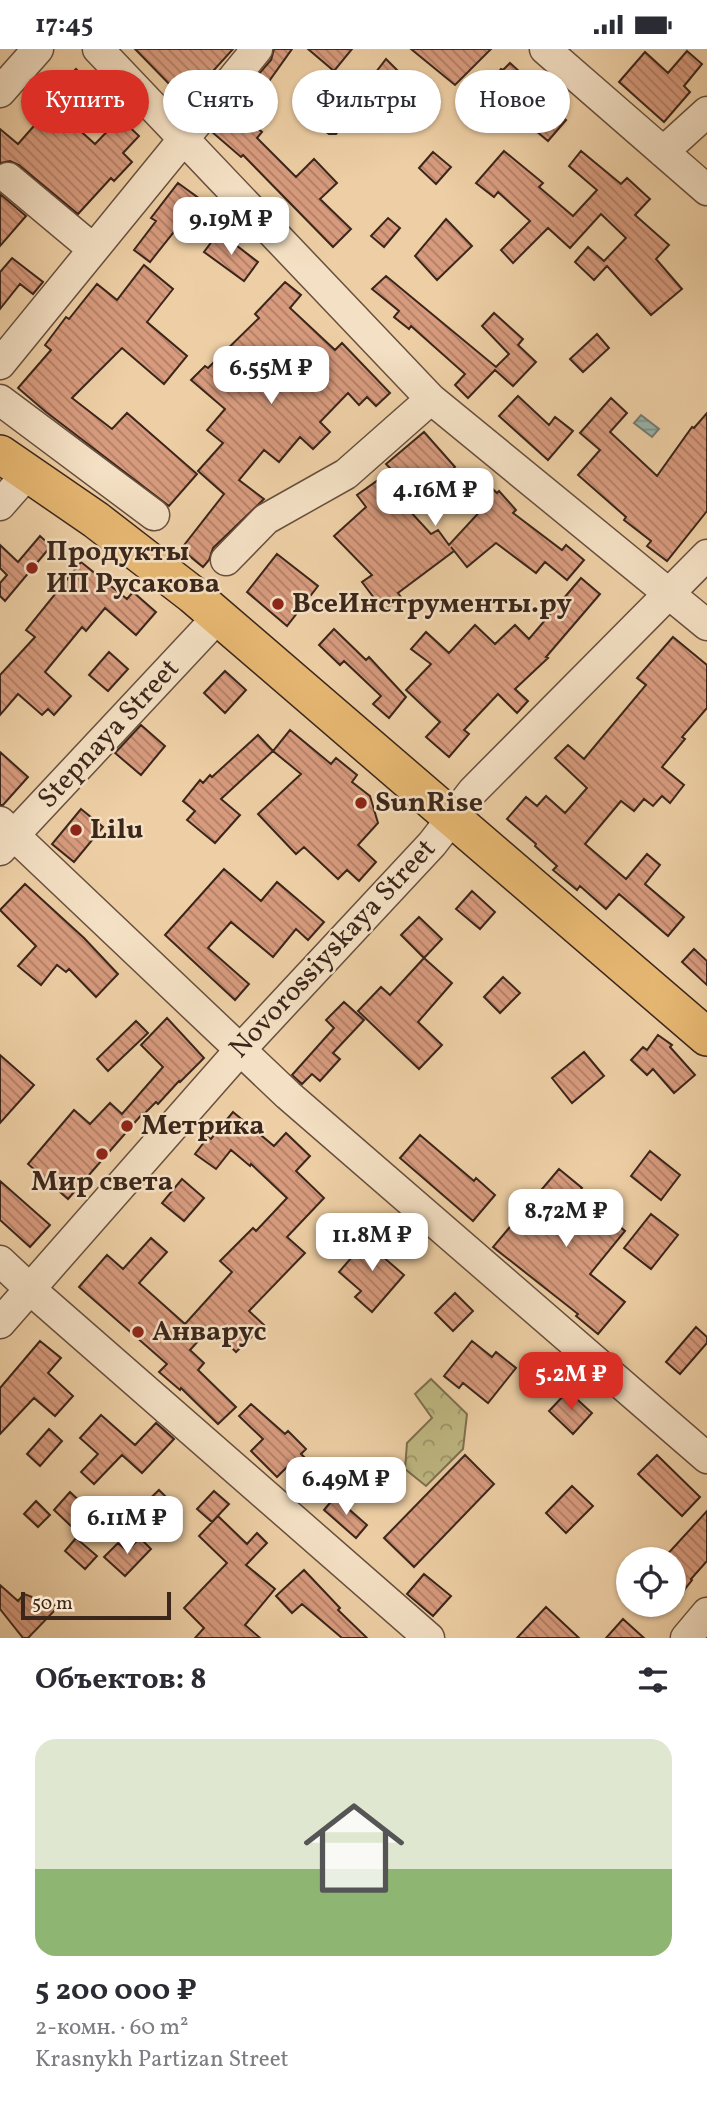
<!DOCTYPE html>
<html lang="ru">
<head>
<meta charset="utf-8">
<style>
	body { margin:0; font-family:Vollkorn,serif; background:#f7f7f7; color:#2b2b33; height:100vh; display:flex; flex-direction:column; font-size:26px; white-space:nowrap }
	* { box-sizing:border-box; margin:0 }
	p { font-size:23px; color:#7c7c81 }
	.icon { flex:none; width:38px; height:38px; fill:none; stroke:currentColor; stroke-width:2; stroke-linecap:round; stroke-linejoin:round }
	.map { position:relative; height:1589px; overflow:hidden }
	.sheet { display:flex; flex-direction:column; background:#fff; flex:1 }
	.sheet>* { flex:none }
	.hud { position:absolute; left:21px; top:21px; width:665px; height:63px; display:flex; gap:14px }
	.fabs { position:absolute; left:616px; top:1498px; display:grid; gap:14px }
	.fabs a { display:grid; place-items:center; width:70px; height:70px; border-radius:50%; background:#fff; box-shadow:0 2px 5px #0004; font-size:35px }
	.scale { position:absolute; left:21px; bottom:18px; width:150px; box-sizing:border-box; padding-left:7px; border:4px solid #3b261b; border-top:0; font-size:19px; line-height:24px; white-space:nowrap; color:#3b261b; -webkit-text-stroke:5px #f4e0c4; paint-order:stroke }
	.price { position:absolute; translate:-50% -60px; padding:0 16px; border-radius:14px; background:#fff; color:#222; font-size:23px; line-height:46px; filter:drop-shadow(0 2px 4px #0008) }
	.price::after { content:''; position:absolute; left:50%; top:42px; width:21px; height:16px; margin-left:-10px; background:inherit; clip-path:polygon(0 0,100% 0,50% 100%) }
	.price.active { background:#d93025; color:#fff }
	ul { padding:0; list-style:none }
	li { display:grid; align-content:center; gap:14px; height:371px; padding:0 35px }
	li span { display:grid; place-items:center; height:217px; border-radius:21px; color:#555 }
	li>.icon { margin-inline-start:auto }
	span .icon { width:126px; height:126px; fill:#fffc; stroke-width:1 }
	li b { font-size:30px }
	h2 { display:flex; justify-content:space-between; align-items:center; height:84px; padding:0 35px; font-size:30px }
	.tag { padding:0 24px; border-radius:32px; background:#fff; box-shadow:0 2px 5px #0004; font-size:24px; line-height:63px }
	.tag.active { background:#d93025; color:#fff }
	.status { display:flex; justify-content:space-between; align-items:center; height:49px; padding:0 35px; background:#fff; direction:ltr }
	.status svg { height:19px; fill:currentColor }
	.map>svg:first-child { display:block }
	.forest { fill:url(#forest-crowns); stroke:#7d6f4e; stroke-width:2 }
	.water { fill:url(#water-rules); stroke:#747c72; stroke-width:2 }
	.building { fill:url(#building-back-hatch); stroke:#3b261b; stroke-width:2 }
	.lines { fill:none; stroke-linecap:round; stroke-linejoin:round }
	.minor-casing { stroke:#68503e; stroke-width:33 }
	.major-casing { stroke:#3b261b; stroke-width:40 }
	.minor { stroke:#f4e0c4; stroke-width:30 }
	.major { stroke:#e7b872; stroke-width:37 }
	.poi-dot { fill:#8f2418; stroke:#f4e0c4; stroke-width:2.5 }
	.labels { text-anchor:middle; dominant-baseline:central; stroke-width:5; stroke-linejoin:round; paint-order:stroke }
	.poi-label { font-size:28px; font-weight:bold; fill:#3b261b; stroke:#f4e0c4; text-anchor:start }
	.street-label { font-size:28px; fill:#3b261b; stroke:#f4e0c4 }
</style>
</head>
<body>
<div class="status"><b>17:45</b><svg viewBox="0 0 49 12"><path d="M0 12V9h3v3zM5 12V6h3v6zM10 12V3h3v9zM15 12V0h3v12zM26 1h20v11H26zM47 4h2v5h-2z"/></svg></div>
<div class="map">
<svg width="707" height="1589" viewBox="0 0 707 1589">
	<defs>
		<pattern id="forest-crowns" width="20" height="18" patternUnits="userSpaceOnUse" patternTransform="scale(1.75)"><rect width="20" height="18" fill="#bfb882"/><path d="M2 6a3 3 0 1 1 6 0M12 15a3 3 0 1 1 6 0" fill="none" stroke="#9c956a"/></pattern>
		<pattern id="water-rules" width="6" height="5" patternUnits="userSpaceOnUse" patternTransform="scale(1.75)"><rect width="6" height="5" fill="#9ab5ac"/><path d="M0 2.5h6" fill="none" stroke="#7f938b"/></pattern>
		<pattern id="building-back-hatch" width="6" height="6" patternUnits="userSpaceOnUse" patternTransform="scale(1.75)"><rect width="6" height="6" fill="#d89b7e"/><path d="M-1 5l2 2M0 0l6 6M5-1l2 2" fill="none" stroke="#b07e66"/></pattern>
	</defs>
	<rect width="100%" height="100%" fill="#eecfa5"/>
	<filter id="stains"><feTurbulence type="fractalNoise" baseFrequency=".00286" numOctaves="4"/><feColorMatrix values="0 0 0 0 .2 0 0 0 0 .09 0 0 0 0 .02 0 0 0 .5 -.17"/></filter>
	<radialGradient id="worn" r=".72"><stop offset=".6" stop-color="#630" stop-opacity="0"/><stop offset="1" stop-color="#630" stop-opacity=".3"/></radialGradient>
	<!-- forest -->
	<path class="forest" d="M431 1330 467 1365 463 1400 426 1437 405 1420 407 1394 432 1369 415 1345Z"/>
	<!-- water -->
	<path class="water" d="M641 366 659 380 652 388 634 374Z"/>
	<!-- building -->
	<path class="building" d="M135 0H233L204 32 199 27 180 46Z
		M274 0H292L267 35 257 27 271 11Z
		M308 0H352L334 22Z
		M411 0H491L455 36Z
		M687 2 702 15 684 37 690 43 664 73 619 33 645 3 668 24Z
		M386 10 434 58 410 82 377 49 366 63 353 53Z
		M510 14 542 43 538 48 566 71 548 92 485 39 501 20 503 21Z
		M76 20 96 39 66 69 95 95 120 69 139 87 123 104 132 113 114 132 111 129 78 165 19 116 10 112 0 114V80L18 95 56 52 50 46Z
		M239 51 257 66 251 74 262 83 257 89 296 128 314 110 337 134 320 150 351 180 333 198 243 106 241 108 212 83Z
		M328 58 346 73 336 85H329L315 74Z
		M504 102 543 134 539 138 573 167 597 141 569 117 581 102 621 135 627 129 650 150 635 166 669 196 656 210 682 240 651 266 607 217 594 231 575 213 588 198 604 212 626 189 601 165 570 199 548 179 513 214 501 201 530 172 498 143 494 148 476 134Z
		M433 103 451 118 436 135 419 119Z
		M178 134 200 150 150 213 134 201 156 172 151 169Z
		M0 145 26 167 0 197Z
		M388 169 400 179 384 198 371 187Z
		M446 170 472 197 437 231 415 207Z
		M219 183 258 213 244 232 204 203Z
		M12 209 43 233 33 245 20 235 0 260V223Z
		M144 216 173 240 147 273 187 307 164 335 122 299 72 349 112 380 127 364 197 425 169 457 46 363 18 339 51 301 45 296 66 268 69 270 97 235 117 251Z
		M386 227 496 318 509 305 482 277 494 264 523 290 518 296 536 313 513 337 495 321 468 349 455 336 465 325 411 277 409 280 394 268 399 262 372 240Z
		M285 233 301 246 290 259 335 301 342 294 390 344 376 357 367 348 359 356 348 344 320 373 330 383 313 400 300 388 279 413 264 401 239 431 264 450 213 499 209 511 203 518 181 500 224 445 198 422 223 394 207 381 225 360 191 331 205 317 208 319 259 269 255 265Z
		M597 285 609 299 583 323 570 310Z
		M518 347 549 376 555 368 573 382 548 411 499 367Z
		M611 349 627 364 610 383 657 427 692 378 694 379 707 364V462L667 512 647 497 651 492 624 471 626 468 578 426 600 401 580 384Z
		M424 383 455 418 407 459 431 485 438 481 449 496 484 458 468 443 482 430 497 444 499 442 516 461 513 464 562 501 566 496 584 511 567 531 545 513 536 524 496 494 467 518 451 498 454 502 398 544 401 548 384 562 362 533 372 526 334 487 366 458 357 446 392 421 386 415Z
		M40 487 51 497 5 552 0 547V534L7 526 0 519V496L18 513Z
		M277 505 318 537 287 577 247 543Z
		M81 513 127 550 133 543 156 563 136 586 105 559 86 582 82 578 45 623 71 647 54 666 48 660 42 666 18 645 0 666V626L35 588 26 581Z
		M581 529 600 545 546 608 548 609 515 640 528 652 517 664 498 645 464 681 469 685 449 708 426 688 440 673 406 641 431 615 411 600 426 583 449 604 475 576 495 595 515 576 529 590Z
		M334 580 366 611 369 608 406 648 389 669 373 655 381 647 344 612 340 616 319 596Z
		M673 588 707 616V659L682 688 685 690 662 718 684 736 670 754 662 747 653 757 644 750 634 762 621 752 585 795 626 830 647 805 660 816 645 835 684 868 668 887 619 845 606 860 580 837 577 841 553 821 557 817 535 797 536 795 507 770 526 748 537 757 546 747 565 764 587 739 555 709 568 696 584 710 646 636 637 629Z
		M109 603 128 620 108 642 89 626Z
		M225 622 246 641 225 664 204 644Z
		M141 676 165 697 141 726 115 704Z
		M290 681 331 715 336 709 357 726 352 733 370 747 378 774 358 796 376 813 359 832 347 821 338 830 304 798 296 805 258 765 301 725 273 702Z
		M258 686 273 702 221 750 240 766 215 794 187 771 195 762 183 752 200 731 203 734 210 726 212 728Z
		M0 703 28 728 3 756H0Z
		M81 760 103 778 74 813 52 795Z
		M224 820 261 852 277 833 324 873 308 891 296 880 273 908 231 873 208 899 249 935 235 951 165 886Z
		M25 835 84 889 118 925 96 948 69 920 66 923 57 916 41 936 18 917 36 897 0 861Z
		M472 842 495 863 480 880 456 860Z
		M419 868 442 890 424 909 401 886Z
		M694 900 707 912V936L682 913Z
		M424 909 452 934 418 973 442 996 419 1020 358 962 381 938 390 946Z
		M503 928 520 944 500 964 484 948Z
		M344 953 364 971 333 1004 340 1010 320 1032 312 1025 302 1035 292 1026 334 979 326 971Z
		M167 969 204 1009 180 1033 179 1032 158 1055 156 1053 144 1065 143 1064 68 1150 28 1115 74 1061 90 1075 110 1054 122 1065 163 1018 141 996Z
		M136 972 148 984 108 1022 97 1010Z
		M658 986 672 996 670 998 695 1026 674 1044 653 1020 647 1026 631 1011 643 998 647 1001Z
		M584 1003 604 1027 572 1054 552 1029Z
		M0 1006 34 1036 0 1074Z
		M233 1063 274 1097 286 1084 310 1107 296 1122 324 1149 287 1188 305 1204 249 1262 264 1276 236 1303 211 1278 190 1301 204 1314 198 1321 236 1358 218 1375 181 1339 180 1341 159 1323 167 1315 79 1238 107 1206 123 1220 151 1189 167 1203 139 1234 185 1275 232 1223 220 1212 253 1179 256 1182 287 1149 251 1115 250 1117 231 1101 216 1120 195 1105 208 1088 211 1090Z
		M420 1086 474 1132 476 1129 495 1146 473 1172 400 1109Z
		M650 1102 680 1126 661 1151 631 1127Z
		M559 1120 582 1139 578 1144 625 1182 590 1225 625 1253 598 1285 576 1267 578 1265 493 1198Z
		M182 1130 204 1149 184 1172 162 1154Z
		M0 1132 50 1176 30 1198 0 1171Z
		M651 1165 678 1186 651 1220 624 1199Z
		M371 1186 388 1201 382 1207 404 1226 372 1263 355 1248 361 1242 339 1223Z
		M455 1244 473 1262 453 1282 435 1264Z
		M696 1278 707 1288V1294L680 1325 666 1313Z
		M40 1292 61 1309 48 1324 73 1347 55 1367 34 1349 0 1385V1339Z
		M472 1292 492 1308 496 1303 516 1319 488 1354 463 1334 459 1339 444 1327Z
		M568 1342 592 1364 573 1385 549 1362Z
		M251 1355 285 1385 288 1382 306 1400 301 1405 323 1426 310 1439 288 1417 277 1428 251 1402 263 1390 239 1367Z
		M101 1366 135 1396 156 1374 174 1390 142 1424 122 1406 94 1435 81 1423 98 1405 80 1389Z
		M49 1380 62 1392 40 1417 27 1405Z
		M465 1406 494 1435 414 1518 384 1489Z
		M657 1406 700 1448 682 1467 638 1425Z
		M572 1437 593 1457 566 1484 546 1464Z
		M159 1441 179 1461 160 1481 139 1460Z
		M214 1442 229 1455 212 1473 197 1460Z
		M70 1443 87 1459 71 1477 54 1461Z
		M335 1448 367 1476 356 1489 324 1461Z
		M36 1452 50 1466 38 1478 24 1465Z
		M707 1462V1512L691 1530 692 1531 674 1554V1510H663Z
		M218 1467 247 1495 257 1484 267 1494 246 1516 275 1540 245 1576 260 1589H195L204 1579 184 1559 227 1514 199 1487Z
		M76 1489 97 1507 85 1520 65 1502Z
		M140 1489 151 1500 125 1527 104 1508 118 1494 127 1502Z
		M304 1521 340 1559 338 1561 367 1589H342L302 1555 292 1564 276 1547Z
		M424 1525 451 1547 433 1567 407 1545Z
		M0 1536 18 1552 24 1545 58 1558 28 1589H23L0 1560Z
		M546 1558 579 1589H517Z
		M623 1570 644 1589H606Z"/>
	<g class="lines">
		<!-- minor casing -->
		<g class="minor-casing">
			<path id="minor" d="M98 0 431 350 707 576
				M545 0 707 141
				M0 43 38 0
				M663 103 707 63
				M8 129 93 200
				M0 315 257 0
				M0 351 154 466
				M0 456 28 424
				M226 511 266 470 346 425 431 350
				M0 773 288 1046 707 1409
				M0 801 218 568
				M0 1212 31 1241 429 1589
				M0 1274 240 1001 432 795 473 742 707 506
				M686 1589 707 1564"/>
		</g>
		<!-- major casing -->
		<g class="major-casing">
			<path id="major" d="M0 405 96 471 193 546 707 988"/>
		</g>
		<!-- minor -->
		<use href="#minor" class="minor"/>
		<!-- major -->
		<use href="#major" class="major"/>
	</g>
	<!-- markers -->
	<g class="poi-dot">
		<circle cx="32" cy="519" r="7"/>
		<circle cx="278" cy="555" r="7"/>
		<circle cx="361" cy="754" r="7"/>
		<circle cx="76" cy="781" r="7"/>
		<circle cx="127" cy="1077" r="7"/>
		<circle cx="102" cy="1105" r="7"/>
		<circle cx="138" cy="1283" r="7"/>
	</g>
	<g class="labels">
		<!-- poi labels -->
		<g class="poi-label">
			<text x="46" y="503">Продукты<tspan x="46" dy="32">ИП Русакова</tspan></text>
			<text x="292" y="555">ВсеИнструменты.ру</text>
			<text x="375" y="754">SunRise</text>
			<text x="90" y="781">Lilu</text>
			<text x="141" y="1077">Метрика</text>
			<text x="102" y="1133" text-anchor="middle">Мир света</text>
			<text x="152" y="1283">Анварус</text>
		</g>
		<!-- street labels -->
		<g class="street-label">
			<text transform="translate(109 685) rotate(-47)">Stepnaya Street</text>
			<text transform="translate(333 900) rotate(-47)">Novorossiyskaya Street</text>
		</g>
	</g>
	<rect width="100%" height="100%" filter="url(#stains)"/>
	<rect width="100%" height="100%" fill="url(#worn)"/>
</svg>
<div class="fabs">
<a><svg class="icon" aria-label="locate" viewBox="0 0 24 24"><circle cx="12" cy="12" r="6"/><path d="M12 2v4M12 18v4M2 12h4M18 12h4"/></svg></a>
</div>
<div class="scale">50 m</div>
<b class="price" style="left:231px;top:208px">9.19M ₽</b>
<b class="price" style="left:271px;top:357px">6.55M ₽</b>
<b class="price" style="left:435px;top:479px">4.16M ₽</b>
<b class="price" style="left:566px;top:1200px">8.72M ₽</b>
<b class="price" style="left:372px;top:1224px">11.8M ₽</b>
<b class="price active" style="left:571px;top:1363px">5.2M ₽</b>
<b class="price" style="left:346px;top:1468px">6.49M ₽</b>
<b class="price" style="left:127px;top:1507px">6.11M ₽</b>
<div class="hud">
<a class="tag active">Купить</a>
<a class="tag">Снять</a>
<a class="tag">Фильтры</a>
<a class="tag">Новое</a>
</div>
</div>
<section class="sheet">
<h2>Объектов: 8<svg class="icon" aria-label="filters" viewBox="0 0 24 24"><path d="M4 7h16M4 17h16"/><circle cx="9" cy="7" r="2"/><circle cx="15" cy="17" r="2"/></svg></h2>
<ul>
<li><span style="background:linear-gradient(#dfe7d0 60%,#8fb573 0)"><svg class="icon" aria-label="home" viewBox="0 0 24 24"><path d="M3 11l9-7 9 7M6 9v11h12V9"/></svg></span><div><b>5 200 000 ₽</b><p>2-комн. · 60 m²</p><p>Krasnykh Partizan Street</p></div></li>
</ul>
</section>
</body>
</html>
